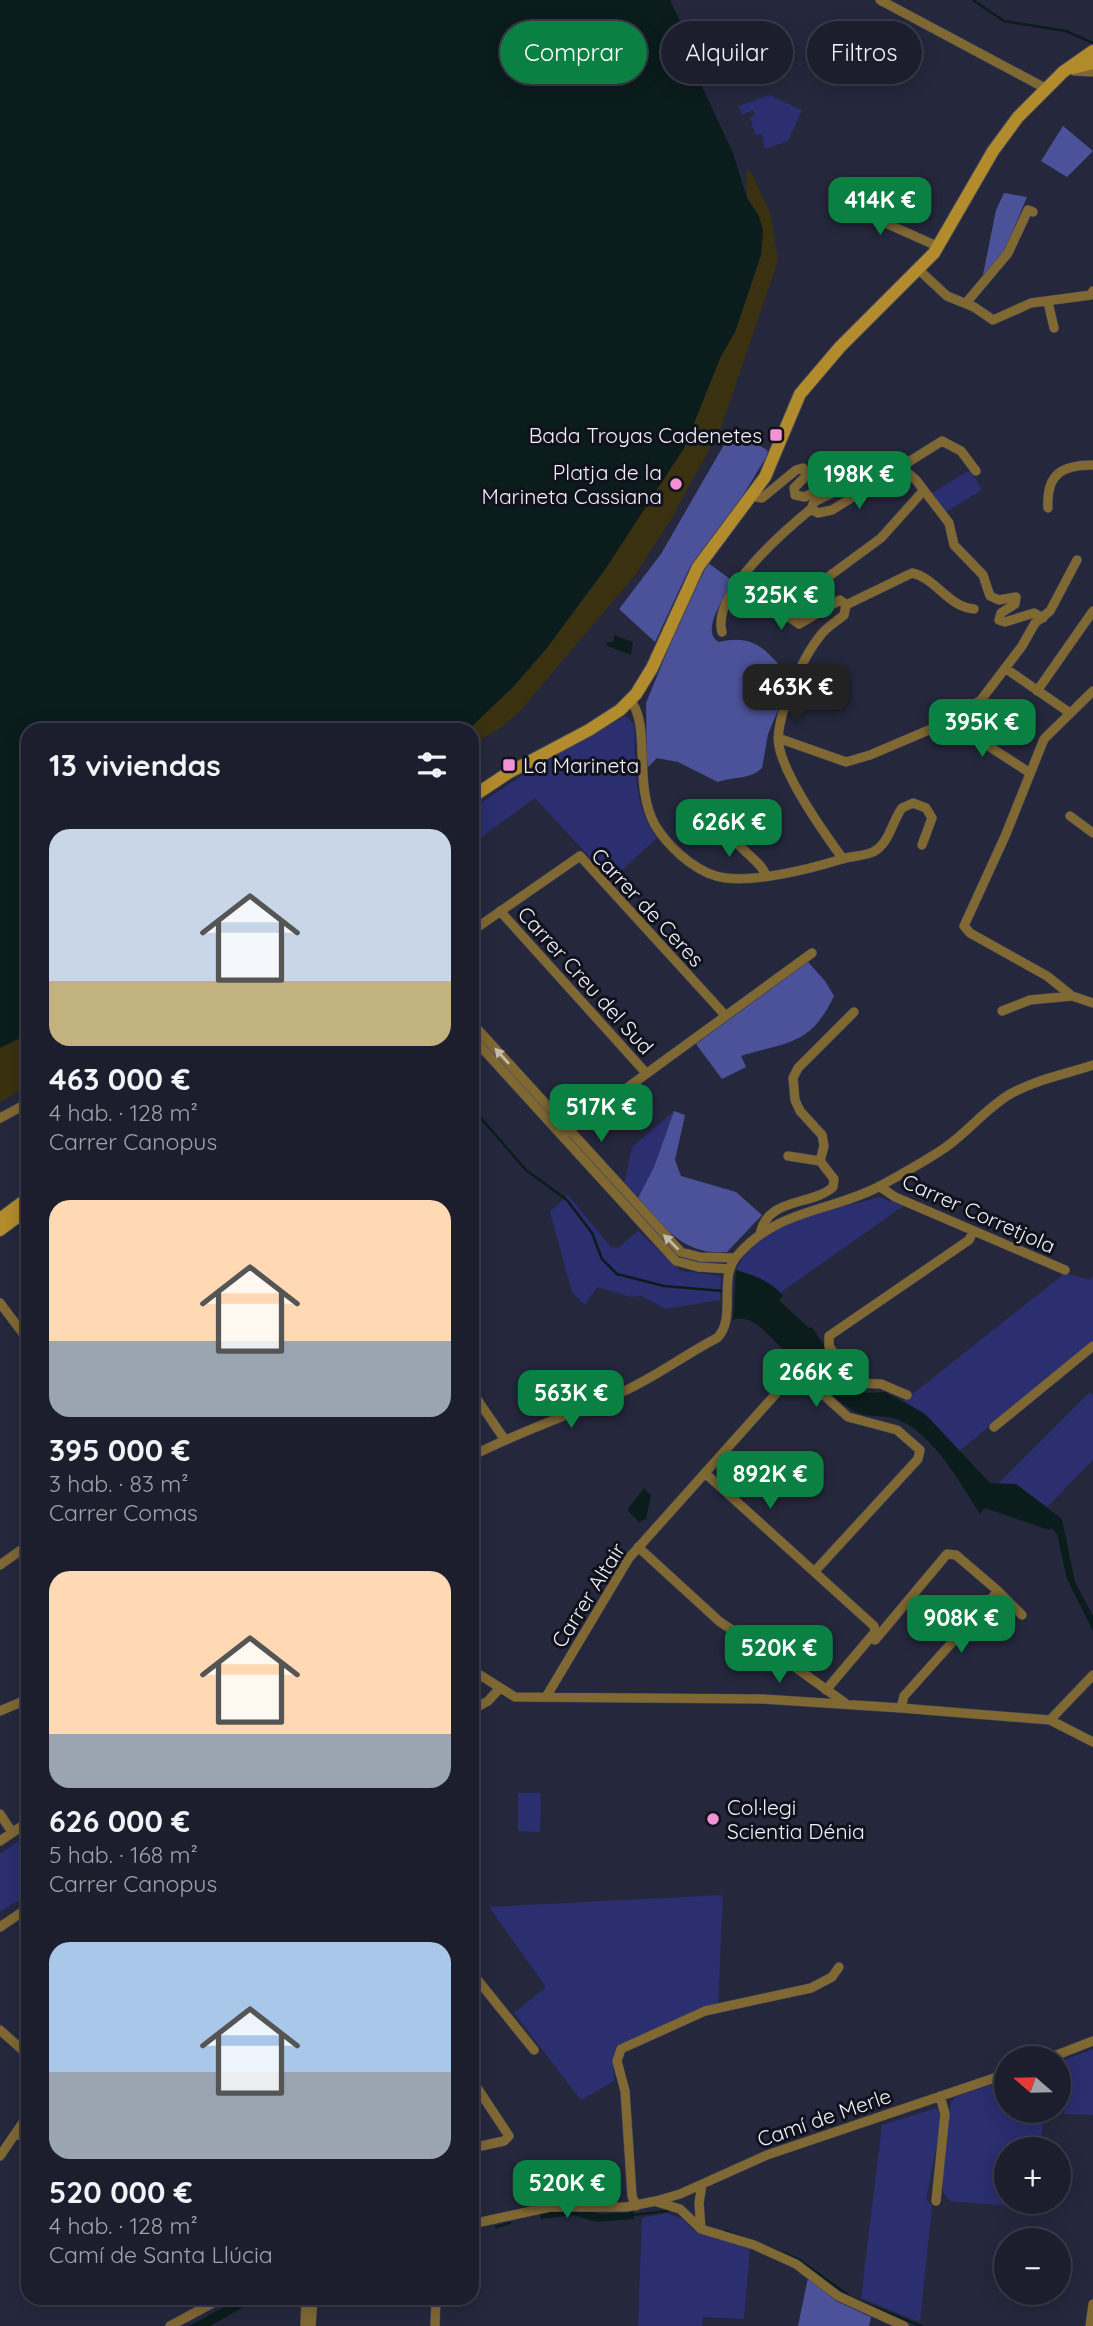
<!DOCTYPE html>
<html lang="es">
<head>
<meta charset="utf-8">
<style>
	body { margin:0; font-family:Quicksand,sans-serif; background:#292b3a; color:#f1f3f6; height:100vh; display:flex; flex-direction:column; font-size:26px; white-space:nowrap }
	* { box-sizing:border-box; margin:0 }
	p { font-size:23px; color:#a0a2aa }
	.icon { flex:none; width:38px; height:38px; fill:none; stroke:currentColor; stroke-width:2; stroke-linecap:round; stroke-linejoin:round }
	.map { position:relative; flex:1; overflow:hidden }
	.sheet { position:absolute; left:21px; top:723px; width:458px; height:1582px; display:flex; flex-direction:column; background:#1c1e2e; border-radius:21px; box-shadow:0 4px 18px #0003,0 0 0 2px #3a3c4a }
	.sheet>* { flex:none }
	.guide { position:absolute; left:500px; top:21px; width:486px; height:63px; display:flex; gap:14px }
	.needle { width:46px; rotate:290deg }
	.fabs { position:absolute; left:994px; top:2046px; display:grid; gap:14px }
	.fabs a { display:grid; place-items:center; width:77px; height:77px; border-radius:50%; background:#1c1e2e; box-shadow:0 4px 18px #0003,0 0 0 2px #3a3c4a; font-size:35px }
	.price { position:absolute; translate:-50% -60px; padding:0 16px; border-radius:14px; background:#0b8043; color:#fff; font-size:23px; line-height:46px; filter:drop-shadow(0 2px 4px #0008) }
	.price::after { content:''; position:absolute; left:50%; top:42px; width:21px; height:16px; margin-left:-10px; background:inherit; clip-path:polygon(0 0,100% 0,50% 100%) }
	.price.current { background:#222; color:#fff }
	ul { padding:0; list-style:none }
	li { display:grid; align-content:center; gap:14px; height:371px; padding:0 28px }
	li span { display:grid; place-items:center; height:217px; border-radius:21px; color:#555 }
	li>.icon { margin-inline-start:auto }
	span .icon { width:126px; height:126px; fill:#fffc; stroke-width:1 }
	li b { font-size:30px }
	h2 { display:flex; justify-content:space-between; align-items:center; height:84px; padding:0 28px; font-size:30px }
	.tag { padding:0 24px; border-radius:32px; background:#1c1e2e; box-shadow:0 4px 18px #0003,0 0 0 2px #3a3c4a; font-size:24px; line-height:63px }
	.tag.current { background:#0b8043; color:#fff }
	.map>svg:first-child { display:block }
	.green { fill:#2b2e6f }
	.forest { fill:#4c5299 }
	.sand { fill:#393110 }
	.water { fill:#0b1c1c }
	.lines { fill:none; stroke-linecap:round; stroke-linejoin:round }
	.stream { stroke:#0b1c1c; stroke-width:2.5 }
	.street-casing { stroke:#414458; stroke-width:10 }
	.secondary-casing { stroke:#414458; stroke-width:14 }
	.street { stroke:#806833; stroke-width:9 }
	.secondary { stroke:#b18b2c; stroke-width:12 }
	.oneway { fill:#c3baac }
	.poi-dot { fill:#f391d6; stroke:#10111b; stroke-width:2.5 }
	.labels { text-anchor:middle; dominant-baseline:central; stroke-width:6; stroke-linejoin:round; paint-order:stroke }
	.poi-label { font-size:21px; fill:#eff1fd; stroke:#10111b; text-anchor:end }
	.street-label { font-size:21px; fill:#eff1fd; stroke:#10111b }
</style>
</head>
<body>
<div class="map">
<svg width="1093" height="2326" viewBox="0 0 1093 2326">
	<rect width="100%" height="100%" fill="#25283d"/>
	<!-- green -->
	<path class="green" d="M769 95 802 110 788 141 765 149 762 134 755 135 750 117 755 115 753 110 742 115 739 106Z
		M970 470 982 490 944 513 932 493Z
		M626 716 634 725C636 763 632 805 657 838L611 880 535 798 473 843V808L526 773Z
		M674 1111 654 1167 637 1200 624 1185 632 1147Z
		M568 1195 611 1247 618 1248 638 1231 681 1271 721 1276 720 1300 666 1309 641 1296 631 1297 597 1287 585 1305 572 1292 550 1212Z
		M879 1197 903 1206 780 1293 770 1284 736 1270C759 1217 830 1212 879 1197Z
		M1065 1273 1090 1280 1093 1277V1342L959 1451 925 1414 904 1401Z
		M1090 1392 1093 1395V1460L1047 1507 1016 1484H995L1001 1481Z
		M518 1793H541L540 1832 518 1831Z
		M28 1834V1894L0 1912V1854Z
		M723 1895 718 2004 671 2020 667 2025 618 2046 613 2055 614 2081 581 2100 514 2013 546 1987 489 1907Z
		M1093 2049V2115L1064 2114 1062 2061Z
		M1006 2080V2110L1044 2111 1040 2149H1006V2202H1035L1034 2208 950 2201 943 2192 942 2182 950 2105 955 2097Z
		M937 2108 942 2119 926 2199 932 2206 920 2322 861 2298 882 2125Z
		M667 2213 684 2220 693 2230 750 2249 744 2319 703 2317 702 2326H638L642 2218Z"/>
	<!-- forest -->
	<path class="forest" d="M1063 126 1093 151 1067 177 1041 161Z
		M1004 193 1027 197 1003 254 982 280 996 210Z
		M733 429 767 450 768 454 742 497 688 571 655 642 619 609 661 554Z
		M708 563 733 581C726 595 699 632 719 642 757 633 768 653 791 679L768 734 762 768C750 780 735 776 718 782L678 762 657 758 647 768 646 703 680 620Z
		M808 962 825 981 834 996C810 1046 789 1041 741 1056L746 1067 722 1079 696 1044Z
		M674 1111 685 1115 675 1160 681 1176 736 1192 762 1215 727 1252C685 1256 665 1228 637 1200L654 1167Z
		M808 2278 836 2301 871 2317 869 2326H798Z"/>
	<!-- sand -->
	<path class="sand" d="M750 170 771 215 778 261 721 428 673 516 636 574 521 710 502 727 473 744 472 730H468L513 687 546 649 606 568 684 448 721 356 735 332 761 255 759 216 747 198 746 171Z
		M28 1034V1087L0 1102V1048Z"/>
	<!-- water -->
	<path class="water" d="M0 0H670L696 55 703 89 733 153 747 198 759 216 763 231 761 255 735 332 721 356 684 448 606 568 546 649 513 687 468 730H28V1034L0 1048Z
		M614 635 633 642 631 655 607 646 606 643 614 641Z
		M736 1270C753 1275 771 1281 783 1296L779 1300 809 1328 812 1327 852 1388 866 1393 885 1392 925 1414 990 1483 1016 1484 1062 1519 1075 1582 1093 1616V1631L1067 1579 1057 1534 1052 1528 1049 1530 985 1508 980 1514C961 1484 933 1434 899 1420 884 1414 867 1419 852 1410 833 1399 820 1379 800 1370H795L781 1382 766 1368 783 1349C769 1337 752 1312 733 1320Z
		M644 1488 651 1495 646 1519 639 1522 627 1510Z
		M579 2209 601 2214 634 2212V2219L597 2222 573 2215 541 2219 540 2213Z
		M241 2298H259L210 2326H189Z"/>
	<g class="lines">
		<!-- stream -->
		<path class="stream" d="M973 0 1004 21 1066 31 1093 43
			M472 1108 526 1170 567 1200 592 1233 602 1259 617 1274 664 1286 723 1291
			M633 2215 668 2211
			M496 2227 510 2223
			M725 2231 798 2259 852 2298 921 2326"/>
		<!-- street casing -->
		<g class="street-casing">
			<path id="street" d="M880 0 1045 88
				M1074 71 1093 72
				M834 200 939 247
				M919 270 947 296 974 307 993 320 1031 303 1091 295 1093 291
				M1048 302 1054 328
				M966 303 1008 253 1028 210 1033 212
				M896 470 907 472 916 480 949 523 954 545 983 575 990 596 999 600 1016 597 1015 604 1001 613 999 620 1005 622 1034 613 1043 618
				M924 490 881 538 794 602 789 608V617L799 624 840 600 846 605 912 573C936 578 948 607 974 609
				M751 496 762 498 796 470 803 468 807 475 794 488 795 495 805 497 829 483 833 487 832 493 814 502 811 509 818 513 832 510 942 441 961 451 976 471
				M1048 508C1046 474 1062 465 1093 465
				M722 632C711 594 784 531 811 509
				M1005 668 1070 713
				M1037 691 1093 611
				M1093 691 1044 739 1006 834 964 926 970 933 1047 976 1072 996 1093 1003
				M631 701C651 727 633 786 655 825 667 845 692 869 716 876 748 885 810 869 842 859 852 856 864 856 873 852 890 843 892 821 902 808L913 803 926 808 932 818 922 845
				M950 721 1030 773
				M778 738 846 762 870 755 950 721 981 700 1022 646 1035 623 1050 611 1077 560
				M1070 816 1093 833
				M728 827C737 851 760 859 766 875
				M843 859C824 833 785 777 779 746 774 719 803 657 820 636 826 627 836 622 844 615L846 605
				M500 911 646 1073
				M472 931 580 856 725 1015
				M1002 1011 1030 1000 1072 996
				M472 1023 681 1252 700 1257 735 1258
				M472 1037 676 1261 698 1267 730 1269
				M0 1118 28 1103
				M565 1133 812 953
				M820 1161 824 1146 822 1135 800 1111 795 1100 793 1078 798 1068 854 1012
				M879 1186 895 1197 1065 1270
				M760 1235C766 1197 812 1206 833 1187L834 1179 820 1161 788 1156
				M0 1303 28 1340
				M472 1392 505 1440
				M907 1395 881 1384 854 1383 829 1346V1336L969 1240 973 1232
				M994 1427 1093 1346
				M472 1456C520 1431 573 1414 622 1392 656 1377 684 1355 717 1338 737 1319 718 1279 736 1257 777 1208 830 1213 882 1185 903 1173 926 1161 946 1147 969 1131 988 1106 1012 1093 1038 1079 1066 1074 1093 1065
				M705 1473 874 1626 875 1632 826 1690
				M638 1547 720 1622 768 1653 788 1662 845 1703
				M0 1565 28 1545
				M875 1640 947 1554 956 1555 998 1591
				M472 1670 515 1697 763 1699 901 1708 1050 1720 1093 1742
				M546 1697 629 1558 790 1378 797 1375 805 1378 848 1417 897 1430 920 1450 918 1459 815 1571
				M901 1708 904 1696 998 1591 1022 1615
				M472 1710 488 1701 499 1689
				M0 1711 28 1699
				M1050 1720 1093 1675
				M0 1814 12 1832
				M0 1841 28 1822
				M0 1927 28 1908
				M472 1973 534 2050
				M0 2030 28 2055
				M1049 2058 1093 2041
				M472 2080 509 2136 504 2141 472 2148
				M15 2134 28 2137
				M0 2156 28 2115
				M936 2201 945 2114 940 2096
				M657 2202 680 2209 701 2229 754 2245 796 2264 838 2296 904 2326
				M636 2206 632 2196 625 2091 617 2061 621 2049 705 2011 811 1988 832 1977 839 1967
				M472 2224 550 2207H626L656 2201 680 2194 767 2155 1006 2074
				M701 2229 699 2203 702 2185
				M170 2326 222 2298
				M305 2326 306 2298
				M311 2326 313 2298
				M435 2326 436 2298
				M1090 2326 1093 2304"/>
		</g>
		<!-- secondary casing -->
		<g class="secondary-casing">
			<path id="secondary" d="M1073 68 1093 63
				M472 797 508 773 589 730 620 710 636 694 652 668 698 567 765 477 800 394 840 347 934 253 993 151 1018 117 1063 72 1093 51
				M0 1219 28 1198
				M0 1230 28 1209"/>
		</g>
		<!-- street -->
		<use href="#street" class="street"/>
		<!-- secondary -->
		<use href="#secondary" class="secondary"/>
	</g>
	<!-- one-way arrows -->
	<defs><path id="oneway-solid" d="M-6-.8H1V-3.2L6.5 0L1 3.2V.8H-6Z" transform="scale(1.75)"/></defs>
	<g class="oneway">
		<use href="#oneway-solid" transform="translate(502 1056) rotate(-132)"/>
		<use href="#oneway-solid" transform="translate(671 1242) rotate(-135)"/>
	</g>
	<!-- markers -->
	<g class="poi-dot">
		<rect x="769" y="428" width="14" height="14" rx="3.5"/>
		<circle cx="676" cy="484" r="7"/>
		<rect x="502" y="758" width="14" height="14" rx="3.5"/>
		<circle cx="713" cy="1819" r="7"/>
	</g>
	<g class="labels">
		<!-- poi labels -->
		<g class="poi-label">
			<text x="762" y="435">Bada Troyas Cadenetes</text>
			<text x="662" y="472">Platja de la<tspan x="662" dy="24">Marineta Cassiana</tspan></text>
			<text x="523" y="765" text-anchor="start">La Marineta</text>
			<text x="727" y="1807" text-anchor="start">Col·legi<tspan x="727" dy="24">Scientia Dénia</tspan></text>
		</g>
		<!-- street labels -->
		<g class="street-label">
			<text transform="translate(648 907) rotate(47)">Carrer de Ceres</text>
			<text transform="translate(586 980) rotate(48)">Carrer Creu del Sud</text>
			<text transform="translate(979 1213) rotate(24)">Carrer Corretjola</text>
			<text transform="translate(588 1595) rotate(-58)">Carrer Altair</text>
			<text transform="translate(824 2117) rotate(-19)">Camí de Merle</text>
		</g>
	</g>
</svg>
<div class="fabs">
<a><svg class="needle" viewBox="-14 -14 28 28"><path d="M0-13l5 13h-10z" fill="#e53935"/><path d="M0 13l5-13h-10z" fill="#a0a2aa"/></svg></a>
<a>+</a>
<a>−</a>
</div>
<b class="price" style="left:880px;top:237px">414K €</b>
<b class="price" style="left:859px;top:511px">198K €</b>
<b class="price" style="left:781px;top:632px">325K €</b>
<b class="price current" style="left:796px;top:724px">463K €</b>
<b class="price" style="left:982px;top:759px">395K €</b>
<b class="price" style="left:729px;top:859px">626K €</b>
<b class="price" style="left:601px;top:1144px">517K €</b>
<b class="price" style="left:816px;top:1409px">266K €</b>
<b class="price" style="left:571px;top:1430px">563K €</b>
<b class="price" style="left:770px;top:1511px">892K €</b>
<b class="price" style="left:961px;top:1655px">908K €</b>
<b class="price" style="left:779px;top:1685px">520K €</b>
<b class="price" style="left:567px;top:2220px">520K €</b>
<div class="guide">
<a class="tag current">Comprar</a>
<a class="tag">Alquilar</a>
<a class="tag">Filtros</a>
</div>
<section class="sheet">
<h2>13 viviendas<svg class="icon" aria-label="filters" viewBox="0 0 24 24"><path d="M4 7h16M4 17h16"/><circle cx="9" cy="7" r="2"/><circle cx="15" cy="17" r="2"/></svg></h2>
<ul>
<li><span style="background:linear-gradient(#c9d6e8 70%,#c2b280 0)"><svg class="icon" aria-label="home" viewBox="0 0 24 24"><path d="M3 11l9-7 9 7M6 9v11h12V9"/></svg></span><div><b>463 000 €</b><p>4 hab. · 128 m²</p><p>Carrer Canopus</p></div></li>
<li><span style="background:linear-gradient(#ffd9b3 65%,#9aa5b1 0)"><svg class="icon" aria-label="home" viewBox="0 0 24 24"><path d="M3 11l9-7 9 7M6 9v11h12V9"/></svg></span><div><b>395 000 €</b><p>3 hab. · 83 m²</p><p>Carrer Comas</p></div></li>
<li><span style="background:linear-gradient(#ffd9b3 75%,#9aa5b1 0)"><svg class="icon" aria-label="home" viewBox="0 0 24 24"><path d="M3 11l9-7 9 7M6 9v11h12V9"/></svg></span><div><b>626 000 €</b><p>5 hab. · 168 m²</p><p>Carrer Canopus</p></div></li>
<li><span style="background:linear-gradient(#a9c7e8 60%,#9aa5b1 0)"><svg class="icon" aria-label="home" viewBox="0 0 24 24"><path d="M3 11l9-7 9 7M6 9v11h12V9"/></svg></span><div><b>520 000 €</b><p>4 hab. · 128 m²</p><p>Camí de Santa Llúcia</p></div></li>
</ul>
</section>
</div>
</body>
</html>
